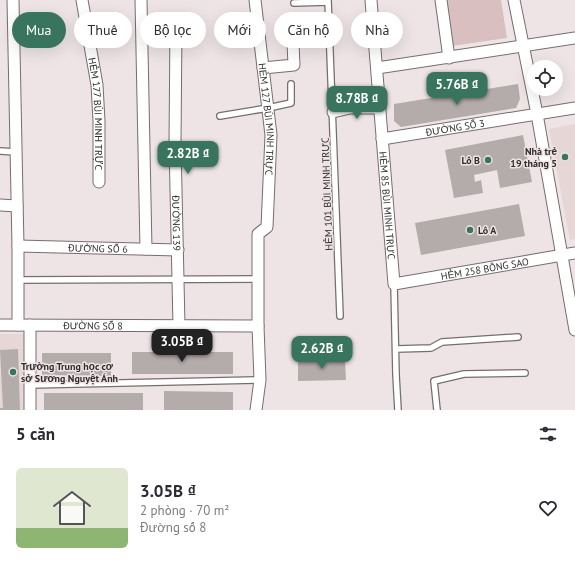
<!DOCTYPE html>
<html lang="vi">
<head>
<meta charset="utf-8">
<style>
	body { margin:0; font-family:"PT Sans",sans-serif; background:#f7f7f7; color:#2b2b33; height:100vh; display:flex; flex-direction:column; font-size:15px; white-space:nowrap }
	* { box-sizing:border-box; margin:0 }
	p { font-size:13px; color:#7c7c81 }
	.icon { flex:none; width:22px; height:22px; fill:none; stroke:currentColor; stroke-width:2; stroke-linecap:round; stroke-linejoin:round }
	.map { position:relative; height:410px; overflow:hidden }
	.sheet { display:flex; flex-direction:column; background:#fff; flex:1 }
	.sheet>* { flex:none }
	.hud { position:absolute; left:12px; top:12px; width:551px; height:36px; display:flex; gap:8px }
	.controls { position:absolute; left:527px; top:60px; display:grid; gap:8px }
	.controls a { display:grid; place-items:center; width:36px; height:36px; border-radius:50%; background:#fff; box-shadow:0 4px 16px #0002; font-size:20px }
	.price { position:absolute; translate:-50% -34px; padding:0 9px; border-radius:8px; background:#38745e; color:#fff; font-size:13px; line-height:26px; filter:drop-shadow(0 1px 2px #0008) }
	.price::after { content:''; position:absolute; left:50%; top:24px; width:12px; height:9px; margin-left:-6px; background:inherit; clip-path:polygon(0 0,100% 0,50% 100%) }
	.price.selected { background:#222; color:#fff }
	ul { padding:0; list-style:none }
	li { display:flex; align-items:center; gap:12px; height:100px; padding:0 16px }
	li+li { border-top:1px solid #e1e1e2 }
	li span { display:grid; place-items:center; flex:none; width:112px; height:80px; border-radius:6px; color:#555 }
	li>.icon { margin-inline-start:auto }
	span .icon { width:48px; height:48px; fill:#fffc; stroke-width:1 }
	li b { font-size:17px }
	h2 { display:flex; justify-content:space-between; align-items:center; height:48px; padding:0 16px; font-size:17px }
	.chip { padding:0 14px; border-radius:18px; background:#fff; box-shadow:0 4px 16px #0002; font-size:14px; line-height:36px }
	.chip.selected { background:#38745e; color:#fff }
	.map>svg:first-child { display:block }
	.built { fill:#e7d6d6 }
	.green { fill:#d9bfc0 }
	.building { fill:#b4abab }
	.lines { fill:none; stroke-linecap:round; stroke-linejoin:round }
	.service-casing { stroke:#766e6e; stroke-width:8 }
	.minor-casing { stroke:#766e6e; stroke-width:13 }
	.service { stroke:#fff; stroke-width:5.5 }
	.minor { stroke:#fff; stroke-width:11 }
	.poi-dot { fill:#38745e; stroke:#eee4e5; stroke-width:1.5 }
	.labels { text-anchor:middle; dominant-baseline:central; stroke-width:3; stroke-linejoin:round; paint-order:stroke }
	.street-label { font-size:10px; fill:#302c2c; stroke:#eee4e5 }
	.poi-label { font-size:10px; font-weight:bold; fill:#302c2c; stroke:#eee4e5; text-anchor:end }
</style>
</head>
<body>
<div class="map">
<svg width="575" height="410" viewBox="0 0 575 410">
	<rect width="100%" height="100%" fill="#eee4e5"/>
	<!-- built -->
	<path class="built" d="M575 124V239L570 240 549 129Z
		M0 334H25L26 410H0Z"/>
	<!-- green -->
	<path class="green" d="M445 0H501L507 38 452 46Z"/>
	<!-- building -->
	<path class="building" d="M518 84 520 99 516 108 401 127 394 121V104Z
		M523 135 532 182 500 188 497 170 474 175 475 182 481 180 483 193 454 198 445 150Z
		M519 204 525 236 421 255 415 223Z
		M18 349 20 410H0V408H3L0 350Z
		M132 352H233V374H132Z
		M42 353H111V376L42 375Z
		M345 359 346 380 298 381V361Z
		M164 391 233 392V410H164Z
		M44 393H143V410H44Z"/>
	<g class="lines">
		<!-- service casing -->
		<g class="service-casing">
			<path id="service" d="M328 0 340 316
				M294 3 328 2
				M220 116 268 108 291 103V84
				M0 151 16 152
				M18 280 258 279
				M394 284 396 375 398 410
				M396 349 431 348 442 342 518 337
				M30 385 260 380
				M437 410 434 381 464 374 525 373"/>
		</g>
		<!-- minor casing -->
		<g class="minor-casing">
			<g id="minor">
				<path d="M13 0 18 246V325"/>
				<path id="s1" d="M82 0 97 85 99 121V182"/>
				<path d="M141 0 146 249"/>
				<path id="s2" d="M255 0 271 135 267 227 258 234V326L260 380 256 410"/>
				<path id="s3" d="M371 0 394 284 575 253"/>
				<path d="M441 0 449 58"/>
				<path d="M514 0 537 114 575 330"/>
				<path id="s4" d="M176 24 175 144 179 326"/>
				<path d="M263 68 294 65 293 43"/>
				<path d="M377 68 575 38"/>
				<path d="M333 112 350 108H380"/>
				<path id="s5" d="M382 139 575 108"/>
				<path d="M0 205 17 206"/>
				<path id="s6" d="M18 246 178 250"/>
				<path id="s7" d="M0 325 258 326"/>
				<path d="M30 325V410"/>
			</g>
		</g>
		<!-- service -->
		<use href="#service" class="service"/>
		<!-- minor -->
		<use href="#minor" class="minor"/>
	</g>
	<!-- markers -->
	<g class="poi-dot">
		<circle cx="565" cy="157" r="4"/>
		<circle cx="488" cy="160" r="4"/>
		<circle cx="470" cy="230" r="4"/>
		<circle cx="13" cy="372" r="4"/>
	</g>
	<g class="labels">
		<!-- street labels -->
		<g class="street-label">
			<text stroke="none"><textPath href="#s1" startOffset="115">HẺM 177 BÙI MINH TRỰC</textPath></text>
			<text stroke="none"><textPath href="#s2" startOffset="120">HẺM 127 BÙI MINH TRỰC</textPath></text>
			<text stroke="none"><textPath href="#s5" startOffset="74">ĐƯỜNG SỐ 3</textPath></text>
			<text transform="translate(327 194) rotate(-92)">HẺM 101 BÙI MINH TRỰC</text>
			<text stroke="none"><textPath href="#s3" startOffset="206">HẺM 85 BÙI MINH TRỰC</textPath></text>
			<text stroke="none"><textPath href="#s4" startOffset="199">ĐƯỜNG 139</textPath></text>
			<text stroke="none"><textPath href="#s6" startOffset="80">ĐƯỜNG SỐ 6</textPath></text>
			<text stroke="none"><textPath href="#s3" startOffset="377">HẺM 258 BÔNG SAO</textPath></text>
			<text stroke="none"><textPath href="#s7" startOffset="93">ĐƯỜNG SỐ 8</textPath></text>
		</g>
		<!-- poi labels -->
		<g class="poi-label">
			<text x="557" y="151">Nhà trẻ<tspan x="557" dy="12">19 tháng 5</tspan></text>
			<text x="480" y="160">Lô B</text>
			<text x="478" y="230" text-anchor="start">Lô A</text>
			<text x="21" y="366" text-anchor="start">Trường Trung học cơ<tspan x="21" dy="12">sở Sương Nguyệt Ánh</tspan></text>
		</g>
	</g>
</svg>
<div class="controls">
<a><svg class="icon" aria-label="locate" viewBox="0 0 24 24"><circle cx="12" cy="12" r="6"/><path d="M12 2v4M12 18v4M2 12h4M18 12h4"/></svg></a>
</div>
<b class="price" style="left:457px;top:106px">5.76B ₫</b>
<b class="price" style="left:357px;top:120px">8.78B ₫</b>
<b class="price" style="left:188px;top:175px">2.82B ₫</b>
<b class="price selected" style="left:182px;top:363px">3.05B ₫</b>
<b class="price" style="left:322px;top:370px">2.62B ₫</b>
<div class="hud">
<a class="chip selected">Mua</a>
<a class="chip">Thuê</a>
<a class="chip">Bộ lọc</a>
<a class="chip">Mới</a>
<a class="chip">Căn hộ</a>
<a class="chip">Nhà</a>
</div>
</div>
<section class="sheet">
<h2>5 căn<svg class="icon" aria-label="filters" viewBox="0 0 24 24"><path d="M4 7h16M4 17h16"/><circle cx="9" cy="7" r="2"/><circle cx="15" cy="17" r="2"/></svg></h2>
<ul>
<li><span style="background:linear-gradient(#dfe7d0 75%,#8fb573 0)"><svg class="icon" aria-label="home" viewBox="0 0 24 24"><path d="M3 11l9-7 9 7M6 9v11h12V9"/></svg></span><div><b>3.05B ₫</b><p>2 phòng · 70 m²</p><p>Đường số 8</p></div><svg class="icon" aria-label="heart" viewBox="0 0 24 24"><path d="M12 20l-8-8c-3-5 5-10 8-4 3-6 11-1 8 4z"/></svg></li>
</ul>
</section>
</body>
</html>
